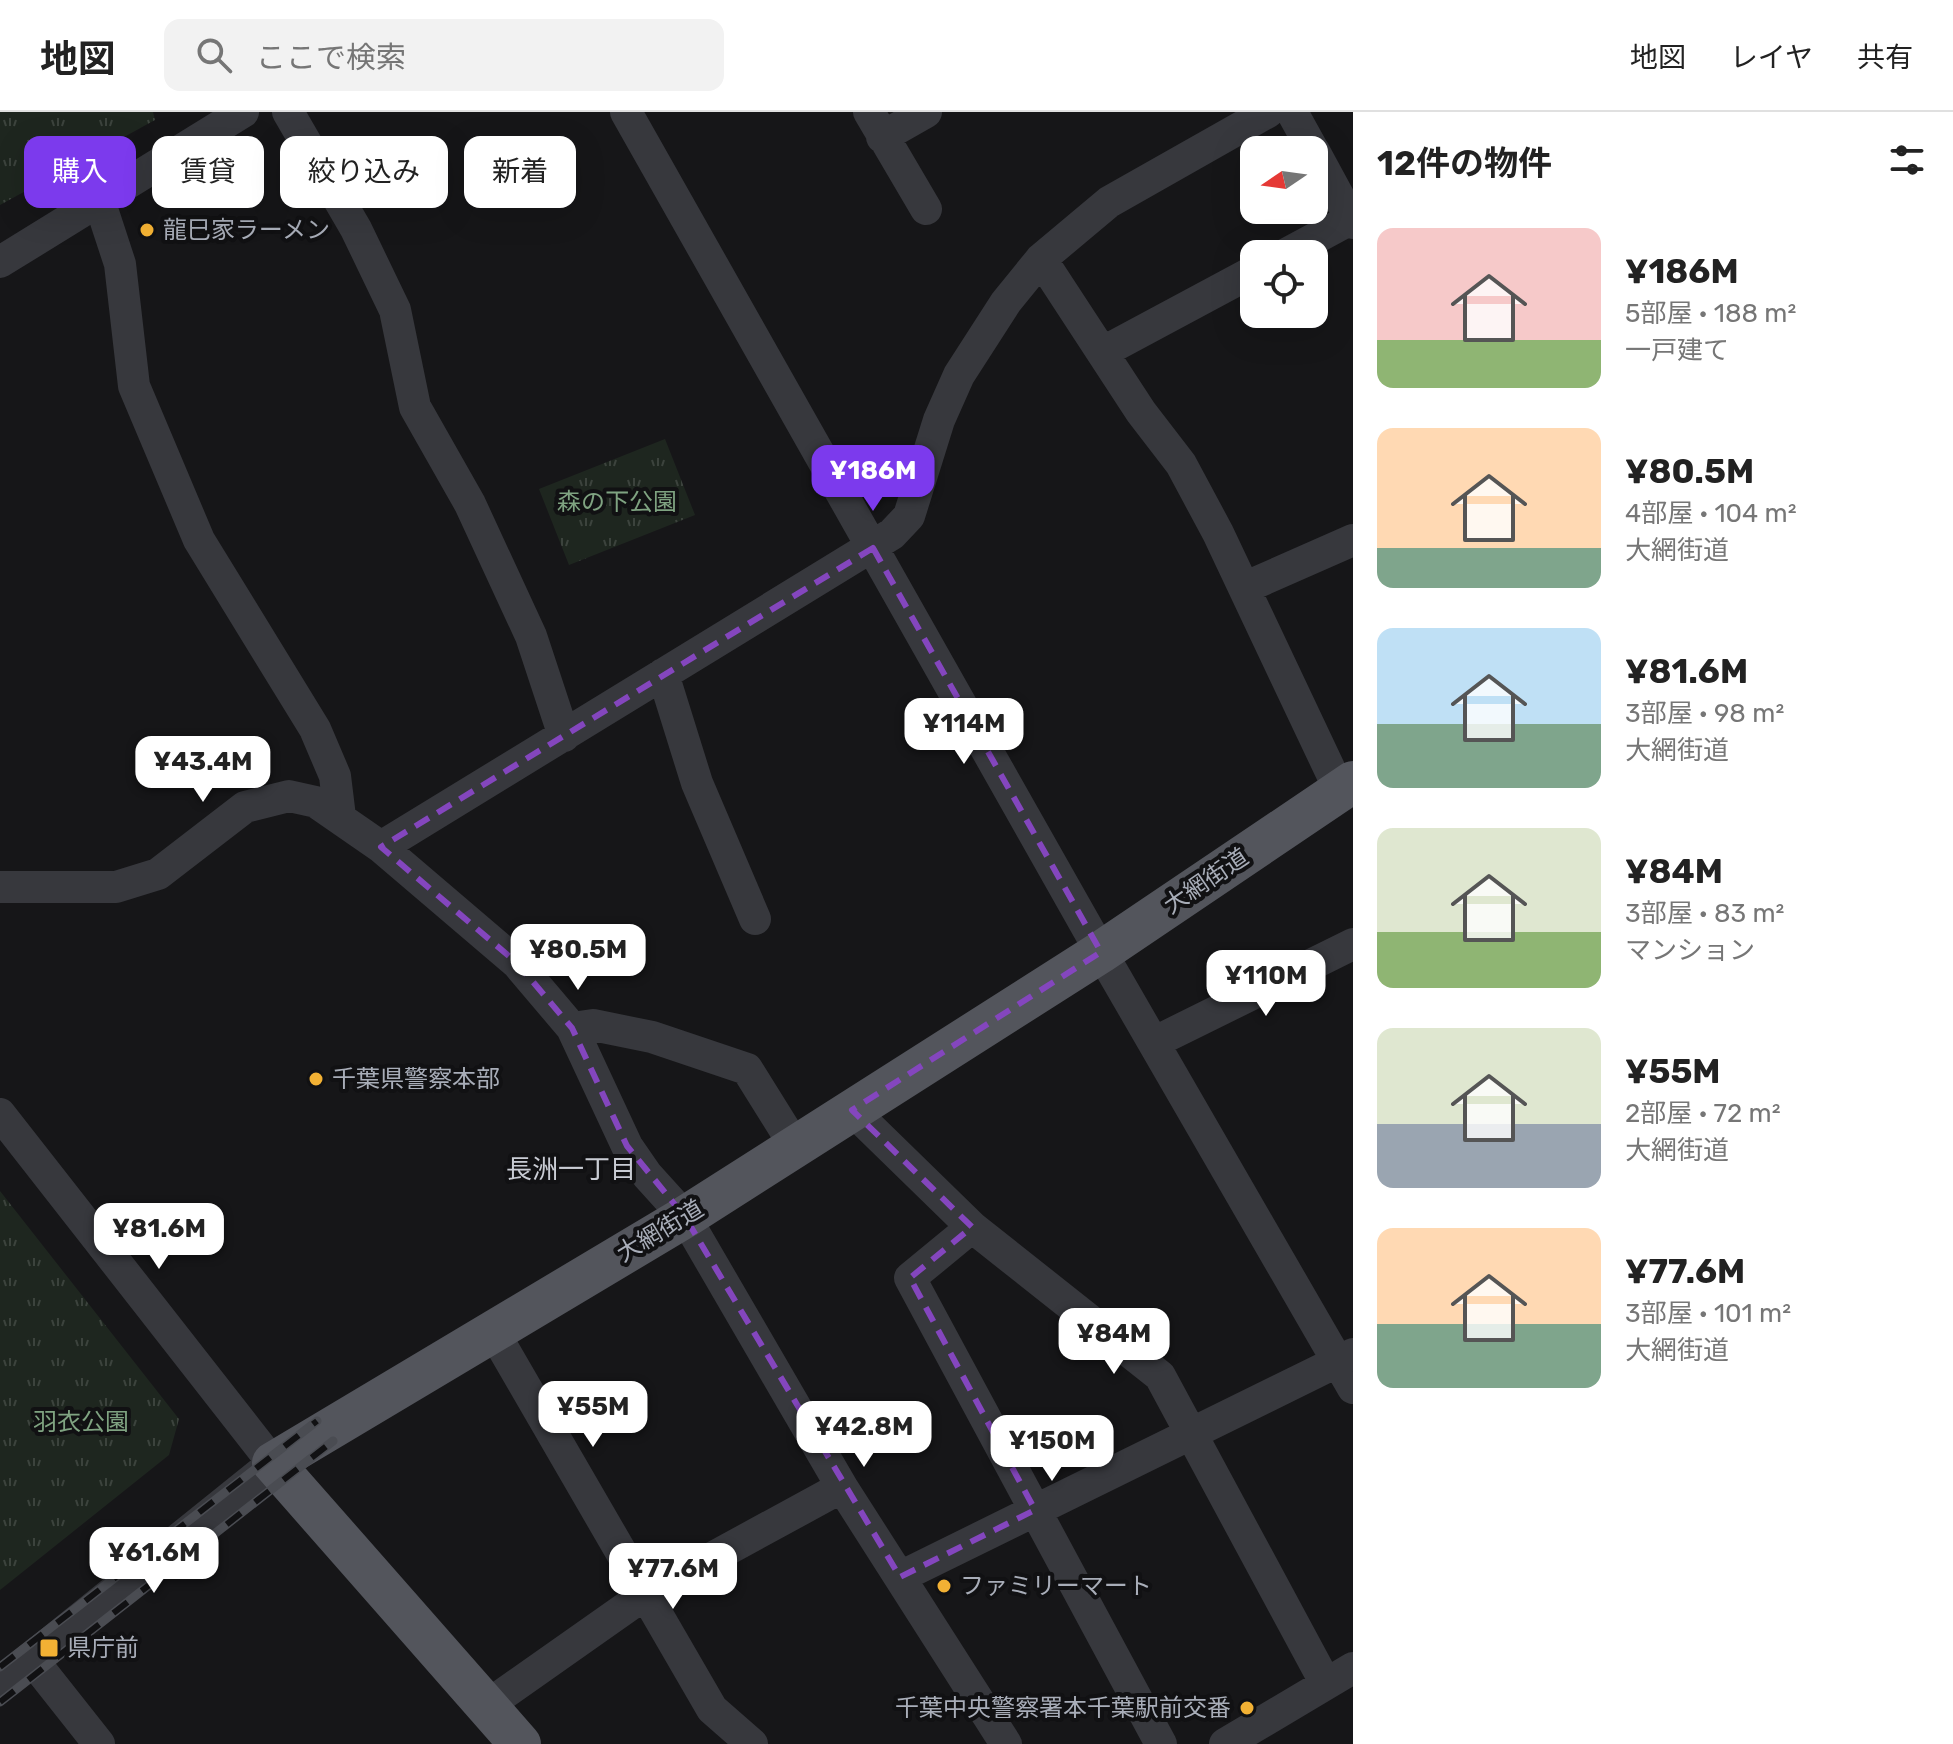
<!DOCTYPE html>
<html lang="ja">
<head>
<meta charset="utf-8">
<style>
	body { margin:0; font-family:Rubik,"Noto Sans JP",sans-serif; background:#f2f2f2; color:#222; height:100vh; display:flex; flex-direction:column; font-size:30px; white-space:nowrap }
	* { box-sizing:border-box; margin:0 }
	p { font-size:26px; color:#767676 }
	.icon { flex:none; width:44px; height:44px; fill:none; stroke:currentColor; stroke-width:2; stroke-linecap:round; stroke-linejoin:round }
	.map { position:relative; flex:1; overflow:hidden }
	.sheet { display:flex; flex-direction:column; background:#fff; width:600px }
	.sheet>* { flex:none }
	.guide { position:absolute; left:24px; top:24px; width:760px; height:72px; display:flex; gap:16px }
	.needle { width:52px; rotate:257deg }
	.fabs { position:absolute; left:1240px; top:24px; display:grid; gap:16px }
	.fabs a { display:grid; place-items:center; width:88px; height:88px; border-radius:16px; background:#fff; box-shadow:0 8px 32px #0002; font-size:40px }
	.price { position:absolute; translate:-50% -68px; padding:0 18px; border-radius:16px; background:#fff; color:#222; font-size:26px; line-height:52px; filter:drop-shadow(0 2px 4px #0008) }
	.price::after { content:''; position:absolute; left:50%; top:48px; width:24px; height:18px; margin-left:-12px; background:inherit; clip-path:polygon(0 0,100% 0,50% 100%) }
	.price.selected { background:#7c3aed; color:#fff }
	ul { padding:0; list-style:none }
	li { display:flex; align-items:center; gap:24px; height:200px; padding:0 24px }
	li span { display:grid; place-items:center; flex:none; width:224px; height:160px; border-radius:16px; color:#555 }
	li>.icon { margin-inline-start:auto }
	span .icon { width:96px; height:96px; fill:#fffc; stroke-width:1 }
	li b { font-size:34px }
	h2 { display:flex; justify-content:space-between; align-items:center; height:96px; padding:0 24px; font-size:34px }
	.chip { padding:0 28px; border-radius:16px; background:#fff; box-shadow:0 8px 32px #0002; font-size:28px; line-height:72px }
	.chip.selected { background:#7c3aed; color:#fff }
	header { display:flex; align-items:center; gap:48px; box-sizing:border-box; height:112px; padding:0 40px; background:#fff; border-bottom:2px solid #e0e0e0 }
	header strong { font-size:38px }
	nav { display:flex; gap:44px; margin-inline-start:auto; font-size:28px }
	.search { width:560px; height:72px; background:#f2f2f2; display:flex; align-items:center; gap:20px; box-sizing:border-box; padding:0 28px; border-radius:16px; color:#767676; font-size:30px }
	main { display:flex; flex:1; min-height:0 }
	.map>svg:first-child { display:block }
	.park { fill:url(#park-tufts) }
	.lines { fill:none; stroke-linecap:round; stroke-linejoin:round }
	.minor { stroke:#37383d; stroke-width:32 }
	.major { stroke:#53555c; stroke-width:42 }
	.rail-casing { stroke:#4a4c52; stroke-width:9 }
	.rail { stroke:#111113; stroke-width:6; stroke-dasharray:18; stroke-linecap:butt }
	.marked { fill:none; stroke:#8446be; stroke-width:6; stroke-dasharray:16 10; stroke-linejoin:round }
	.poi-dot { fill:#f2b134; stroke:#111113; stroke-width:3 }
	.labels { text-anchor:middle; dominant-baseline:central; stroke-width:8; stroke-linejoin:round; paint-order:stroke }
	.poi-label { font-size:24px; fill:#a8adb8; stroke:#111113; text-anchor:start }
	.park-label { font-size:24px; fill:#7fa381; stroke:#111113 }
	.street-label { font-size:24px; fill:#a8adb8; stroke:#111113 }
	.neighbourhood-label { font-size:26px; fill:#c9ccd4; stroke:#111113 }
</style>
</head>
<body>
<header>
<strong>地図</strong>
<div class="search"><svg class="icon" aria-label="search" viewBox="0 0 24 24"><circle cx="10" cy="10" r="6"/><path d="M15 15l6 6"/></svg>ここで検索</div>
<nav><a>地図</a><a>レイヤ</a><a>共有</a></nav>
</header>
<main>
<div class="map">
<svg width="1353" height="1632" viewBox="0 0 1353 1632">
	<defs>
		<pattern id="park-tufts" width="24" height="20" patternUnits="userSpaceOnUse" patternTransform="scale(2)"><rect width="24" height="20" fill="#1e261f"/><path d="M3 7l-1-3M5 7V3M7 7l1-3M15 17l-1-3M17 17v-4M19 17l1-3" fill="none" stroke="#3c433d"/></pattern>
	</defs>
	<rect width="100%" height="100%" fill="#161618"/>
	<!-- park -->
	<path class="park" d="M0 0H153L155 8 0 93Z
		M665 327 695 403 569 453 539 377Z
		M0 1079 179 1307 169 1343 0 1478Z"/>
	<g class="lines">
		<!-- minor -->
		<path class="minor" d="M288 0 356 117 395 198 415 295 470 392 531 524 564 624
			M626 0 1101 840 1353 1276
			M869 0 926 97
			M1292 0 1313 38
			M882 25 926 0
			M1314 39 1353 111
			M99 88 120 152 134 274 199 428 315 617 335 664 340 705
			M1286 142 1351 107
			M1041 147 1141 300 1181 352 1218 421 1340 679
			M0 150 243 0
			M1103 240 1254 159
			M1244 476 1353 428
			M663 562 697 671 755 807
			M381 735 892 422 909 404 939 308 959 263 1006 190 1041 147 1109 90 1268 0
			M0 775H116L158 762 245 695 289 684 316 690 381 735 517 851 572 916 627 1034 647 1063 685 1105 842 1375 1006 1632
			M572 916 593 913 652 925 747 957 795 1034
			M1155 930 1353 832
			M852 998 972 1115 1160 1264 1326 1572
			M0 1002 273 1351 0 1571
			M972 1115 910 1166 1161 1632
			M493 1219 712 1597 752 1632
			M900 1465 1353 1242
			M31 1546 99 1632
			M485 1595 644 1483 842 1375
			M1225 1632 1353 1556"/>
		<!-- major -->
		<path class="major" d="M520 1632 273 1351 685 1105 1101 840 1353 670"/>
		<!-- rail casing -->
		<g class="rail-casing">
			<path id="rail" d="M0 1555 317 1309
				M0 1590 333 1329"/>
		</g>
		<!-- rail -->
		<use href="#rail" class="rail"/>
	</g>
	<!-- marked area -->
	<path class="marked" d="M873 436 1101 840 852 998 972 1115 910 1166 1035 1398 900 1465 685 1105 627 1034 572 916 517 851 381 735Z"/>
	<!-- markers -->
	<g class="poi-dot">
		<circle cx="147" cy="118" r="8"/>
		<circle cx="316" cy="967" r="8"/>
		<circle cx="944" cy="1474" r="8"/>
		<rect x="39" y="1526" width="20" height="20" rx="4"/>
		<circle cx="1247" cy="1596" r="8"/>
	</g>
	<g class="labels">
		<!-- poi labels -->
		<g class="poi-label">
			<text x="163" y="118">龍巳家ラーメン</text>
			<text x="332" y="967">千葉県警察本部</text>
			<text x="960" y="1474">ファミリーマート</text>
			<text x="67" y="1536">県庁前</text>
			<text x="1231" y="1596" text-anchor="end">千葉中央警察署本千葉駅前交番</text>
		</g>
		<!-- park labels -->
		<g class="park-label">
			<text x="617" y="390">森の下公園</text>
			<text x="81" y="1310">羽衣公園</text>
		</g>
		<!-- street labels -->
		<g class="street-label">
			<text transform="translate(1206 769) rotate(-34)">大網街道</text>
			<text transform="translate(660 1119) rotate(-31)">大網街道</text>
		</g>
		<!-- neighbourhood labels -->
		<g class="neighbourhood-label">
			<text x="571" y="1057">長洲一丁目</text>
		</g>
	</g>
</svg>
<div class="fabs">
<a><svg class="needle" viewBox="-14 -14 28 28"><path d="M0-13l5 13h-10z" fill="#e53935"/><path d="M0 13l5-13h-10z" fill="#767676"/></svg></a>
<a><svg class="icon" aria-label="locate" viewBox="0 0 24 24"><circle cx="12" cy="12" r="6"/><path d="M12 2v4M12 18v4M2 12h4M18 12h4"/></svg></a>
</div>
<b class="price selected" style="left:873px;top:401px">¥186M</b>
<b class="price" style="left:964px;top:654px">¥114M</b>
<b class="price" style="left:203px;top:692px">¥43.4M</b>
<b class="price" style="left:578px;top:880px">¥80.5M</b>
<b class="price" style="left:1266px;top:906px">¥110M</b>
<b class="price" style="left:159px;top:1159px">¥81.6M</b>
<b class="price" style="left:1114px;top:1264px">¥84M</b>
<b class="price" style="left:593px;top:1337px">¥55M</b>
<b class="price" style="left:864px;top:1357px">¥42.8M</b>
<b class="price" style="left:1052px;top:1371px">¥150M</b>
<b class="price" style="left:154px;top:1483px">¥61.6M</b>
<b class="price" style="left:673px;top:1499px">¥77.6M</b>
<div class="guide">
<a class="chip selected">購入</a>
<a class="chip">賃貸</a>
<a class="chip">絞り込み</a>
<a class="chip">新着</a>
</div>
</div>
<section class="sheet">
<h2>12件の物件<svg class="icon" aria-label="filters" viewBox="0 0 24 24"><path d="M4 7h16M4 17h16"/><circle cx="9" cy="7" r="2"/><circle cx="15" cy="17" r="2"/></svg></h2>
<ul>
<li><span style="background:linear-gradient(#f6c9c9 70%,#8fb573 0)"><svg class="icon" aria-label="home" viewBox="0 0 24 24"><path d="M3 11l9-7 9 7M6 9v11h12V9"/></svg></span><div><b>¥186M</b><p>5部屋 · 188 m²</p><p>一戸建て</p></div></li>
<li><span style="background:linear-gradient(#ffd9b3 75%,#7fa58c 0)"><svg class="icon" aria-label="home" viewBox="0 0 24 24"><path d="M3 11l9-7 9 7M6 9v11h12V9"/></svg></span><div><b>¥80.5M</b><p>4部屋 · 104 m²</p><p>大網街道</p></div></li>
<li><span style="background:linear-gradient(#bfe0f5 60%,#7fa58c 0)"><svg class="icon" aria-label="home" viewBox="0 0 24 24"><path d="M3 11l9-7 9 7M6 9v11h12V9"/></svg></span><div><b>¥81.6M</b><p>3部屋 · 98 m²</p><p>大網街道</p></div></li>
<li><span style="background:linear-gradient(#dfe7d0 65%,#8fb573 0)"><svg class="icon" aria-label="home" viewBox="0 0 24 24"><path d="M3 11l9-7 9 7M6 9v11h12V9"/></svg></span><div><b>¥84M</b><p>3部屋 · 83 m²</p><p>マンション</p></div></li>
<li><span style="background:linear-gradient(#dfe7d0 60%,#9aa5b1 0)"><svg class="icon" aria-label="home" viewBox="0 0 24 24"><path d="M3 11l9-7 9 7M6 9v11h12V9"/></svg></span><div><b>¥55M</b><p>2部屋 · 72 m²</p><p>大網街道</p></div></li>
<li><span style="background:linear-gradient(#ffd9b3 60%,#7fa58c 0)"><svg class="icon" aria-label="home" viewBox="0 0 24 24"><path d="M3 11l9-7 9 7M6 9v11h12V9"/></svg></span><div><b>¥77.6M</b><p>3部屋 · 101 m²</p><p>大網街道</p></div></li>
</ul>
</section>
</main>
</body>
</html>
